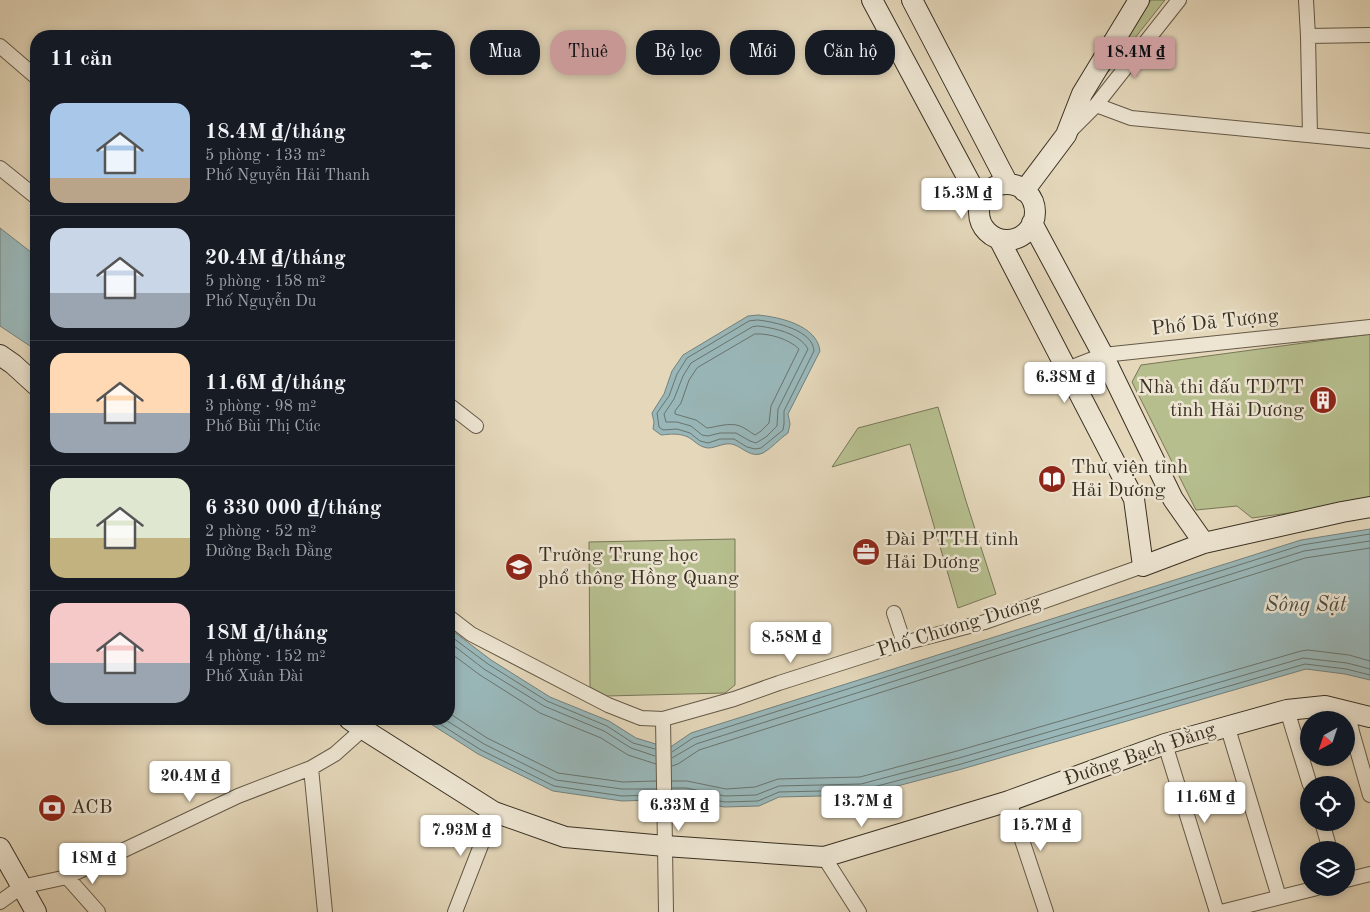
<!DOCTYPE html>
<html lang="vi">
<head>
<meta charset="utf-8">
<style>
	body { margin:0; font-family:"Old Standard TT",serif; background:#242831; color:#f1f3f6; height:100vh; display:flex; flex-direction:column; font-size:19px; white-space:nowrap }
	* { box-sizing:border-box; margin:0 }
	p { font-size:16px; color:#9ea1a6 }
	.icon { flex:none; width:28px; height:28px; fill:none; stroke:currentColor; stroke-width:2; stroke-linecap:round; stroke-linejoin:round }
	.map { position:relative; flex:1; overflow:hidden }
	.details { position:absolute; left:30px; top:30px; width:425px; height:695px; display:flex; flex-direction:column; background:#171b24; border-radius:20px; box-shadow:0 2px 8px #0003 }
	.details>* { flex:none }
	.guide { position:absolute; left:470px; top:30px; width:475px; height:45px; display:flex; gap:10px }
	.needle { width:32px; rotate:220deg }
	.tools { position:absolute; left:1300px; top:711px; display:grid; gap:10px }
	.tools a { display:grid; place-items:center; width:55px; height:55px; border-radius:50%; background:#171b24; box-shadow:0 2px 8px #0003; font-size:25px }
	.price { position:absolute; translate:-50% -42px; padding:0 11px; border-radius:5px; background:#fff; color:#222; font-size:16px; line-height:32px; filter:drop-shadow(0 1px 2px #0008) }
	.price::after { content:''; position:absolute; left:50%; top:30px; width:15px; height:11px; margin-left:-8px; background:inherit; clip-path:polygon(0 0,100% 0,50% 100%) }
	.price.active { background:#c59692; color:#111 }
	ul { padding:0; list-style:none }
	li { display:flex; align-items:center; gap:15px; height:125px; padding:0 20px }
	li+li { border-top:1px solid #363941 }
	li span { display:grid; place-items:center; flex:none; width:140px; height:100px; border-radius:15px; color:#555 }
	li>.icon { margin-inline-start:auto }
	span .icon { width:60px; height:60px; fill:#fffc; stroke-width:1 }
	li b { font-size:21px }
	h2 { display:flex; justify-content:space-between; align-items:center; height:60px; padding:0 20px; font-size:21px }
	.tag { padding:0 18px; border-radius:20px; background:#171b24; box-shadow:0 2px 8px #0003; font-size:18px; line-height:45px }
	.tag.active { background:#c59692; color:#111 }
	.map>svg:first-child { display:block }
	.green { fill:#b6be8e; stroke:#787758 }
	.water { fill:#99b7b9; stroke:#73817d }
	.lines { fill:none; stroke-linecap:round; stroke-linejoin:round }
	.shore { stroke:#69746e; stroke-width:1 }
	.street-casing { stroke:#645a48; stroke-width:16 }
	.secondary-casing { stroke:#393022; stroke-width:22 }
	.street { stroke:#ede5d2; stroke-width:14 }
	.secondary { stroke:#ede5d2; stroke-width:20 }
	.labels { text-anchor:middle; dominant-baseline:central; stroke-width:5; stroke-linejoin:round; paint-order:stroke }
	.street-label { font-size:20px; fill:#393022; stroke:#ede5d2 }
	.poi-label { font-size:20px; fill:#393022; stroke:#ede5d2; text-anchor:start }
	.water-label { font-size:21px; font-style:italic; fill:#4c4b40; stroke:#ede5d2 }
</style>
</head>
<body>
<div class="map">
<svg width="1370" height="912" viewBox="0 0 1370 912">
	<rect width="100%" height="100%" fill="#e4d7ba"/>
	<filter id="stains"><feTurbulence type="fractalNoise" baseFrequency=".004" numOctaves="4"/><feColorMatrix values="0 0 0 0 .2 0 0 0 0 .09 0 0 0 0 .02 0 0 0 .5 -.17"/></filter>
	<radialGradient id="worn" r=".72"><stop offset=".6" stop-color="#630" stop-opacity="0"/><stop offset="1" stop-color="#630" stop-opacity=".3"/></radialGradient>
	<!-- green -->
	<path class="green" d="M1151 0H1165L1097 86Z
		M1370 334V502L1252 518 1237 506 1196 510 1132 382 1141 365Z
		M938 407 966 501 996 594 958 608 910 444 832 467 858 428Z
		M735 539V685L725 693 607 696 590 687 589 542Z"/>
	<!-- water -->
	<path class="water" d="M0 228 36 256V350L0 326Z
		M758 315C779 317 817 325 820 351L788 414 790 424 788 433C779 439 772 448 763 453 752 458 744 449 735 445 725 441 717 448 708 448 699 447 695 441 688 437 679 433 671 434 661 435L653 429 654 422 652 413 664 394 672 371 683 355 748 316Z
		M1370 529V680L1345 674 1306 669 962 769 863 795 779 797 759 806 724 807 684 799 622 801 553 791 478 754 423 719H449V628L491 660 550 697 609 721 636 738 669 748 691 733 1301 540Z"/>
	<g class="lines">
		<!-- shore -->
		<path class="shore" d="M758 320C775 322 813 330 814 351L784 411V424L783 430 761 448 755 449 747 447 734 439H720L708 443 700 441 690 433 677 429 663 430 659 427 657 413 669 396 677 374 687 358 749 321Z
			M758 326C774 328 799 333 808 349L778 409 777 426 766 437 756 443 750 441 736 433H720L708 436 702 435 691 426 677 422H666L664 414 674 399 683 376 691 363 752 327Z
			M755 334C769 333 789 339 799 349L771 406 769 423 761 431 755 435C750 432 745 428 740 426 729 422 717 427 707 428L696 420 675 414V411L681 403 689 380 697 368Z
			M449 635 488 664 547 701 607 726 633 743 655 749
			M449 642 484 669 544 706 604 731 631 748 655 756
			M449 652 480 675 540 713 601 738 628 755 656 764
			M449 713 487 738 558 773 623 782 656 781
			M432 719 481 750 554 786 622 796 656 795
			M444 719 484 744 556 780 622 789H656
			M672 752 693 738 1302 545 1370 534
			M672 758 696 744 1304 551 1370 541
			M672 766 678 764 699 750 1305 558 1370 548
			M672 781H687L726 789 755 787 778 779 860 777 957 751 1301 651 1308 650 1349 655 1370 661
			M672 788H686L725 796 756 795 779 786 861 784 959 758 1303 658 1347 663 1370 669
			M672 795H685L725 802 758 801 779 792 862 790 961 764 1305 664 1346 669 1370 675"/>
		<!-- street casing -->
		<g class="street-casing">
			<path id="street" d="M1306 0 1308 36 1310 135
				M1308 36 1370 35
				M0 46 36 77
				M1096 105 1131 118 1370 141
				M1072 129 1096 105 1179 0
				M0 168 36 197
				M1067 369 1103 355 1370 327
				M449 405 476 426
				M894 613 904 643
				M449 617 471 634 608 705 641 718 663 719 734 699 779 683 904 643 985 622 1143 566
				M1287 710 1310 785
				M1348 711 1352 732 1370 795
				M663 719 666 912
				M1227 725 1279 897
				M1165 744 1217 912
				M311 768 325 912
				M1009 801 1046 912
				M1322 822 1330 850
				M824 857 859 912
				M67 877 98 912
				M1346 880 1370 874
				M0 902 21 887 67 877 238 796 311 768 335 754 363 729
				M455 912 494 812
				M1221 912 1317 888"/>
		</g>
		<!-- secondary casing -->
		<g class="secondary-casing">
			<path id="secondary" d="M872 0 981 203
				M912 0 1008 184
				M979 212a28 28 0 1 1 56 0a28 28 0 1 1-56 0Z
				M1024 191 1066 135 1082 94 1139 0
				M1032 223 1103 355 1173 499 1204 543
				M999 239 1134 499 1143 566 1204 543 1342 512 1370 507
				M0 355 13 364 36 385
				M349 719 363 729 494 812 565 837 665 846 824 857 1009 801 1165 744 1287 710 1325 706 1370 717
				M0 848 36 912"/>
		</g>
		<!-- street -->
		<use href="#street" class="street"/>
		<!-- secondary -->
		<use href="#secondary" class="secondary"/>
	</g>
	<!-- icons -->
	<defs>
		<g id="building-disc" transform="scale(1.4375)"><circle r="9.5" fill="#8f2418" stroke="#ede5d2"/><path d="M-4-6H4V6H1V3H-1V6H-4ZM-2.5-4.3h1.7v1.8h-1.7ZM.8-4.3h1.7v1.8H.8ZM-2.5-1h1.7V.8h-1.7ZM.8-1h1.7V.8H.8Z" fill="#fff"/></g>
		<g id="library-disc" transform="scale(1.4375)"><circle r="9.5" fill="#8f2418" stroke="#ede5d2"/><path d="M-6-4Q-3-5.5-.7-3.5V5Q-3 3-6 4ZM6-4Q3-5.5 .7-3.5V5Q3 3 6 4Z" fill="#fff"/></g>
		<g id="office-disc" transform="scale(1.4375)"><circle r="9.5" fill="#8f2418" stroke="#ede5d2"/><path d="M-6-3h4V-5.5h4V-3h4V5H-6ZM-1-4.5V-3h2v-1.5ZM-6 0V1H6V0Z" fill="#fff"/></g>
		<g id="school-disc" transform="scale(1.4375)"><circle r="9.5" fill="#8f2418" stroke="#ede5d2"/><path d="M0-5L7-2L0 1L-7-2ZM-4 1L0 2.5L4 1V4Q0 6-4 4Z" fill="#fff"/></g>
		<g id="bank-disc" transform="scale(1.4375)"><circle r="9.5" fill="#8f2418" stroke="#ede5d2"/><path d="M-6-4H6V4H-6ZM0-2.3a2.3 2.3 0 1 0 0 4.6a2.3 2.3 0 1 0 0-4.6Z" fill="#fff"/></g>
	</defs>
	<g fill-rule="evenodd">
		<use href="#building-disc" x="1323" y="400"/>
		<use href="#library-disc" x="1052" y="479"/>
		<use href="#office-disc" x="866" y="552"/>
		<use href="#school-disc" x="519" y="567"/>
		<use href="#bank-disc" x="52" y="808"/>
	</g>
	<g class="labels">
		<!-- street labels -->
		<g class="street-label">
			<text transform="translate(1215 323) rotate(-6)">Phố Dã Tượng</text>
			<text transform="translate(959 627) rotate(-17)">Phố Chương Dương</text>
			<text transform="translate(1140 755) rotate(-19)">Đường Bạch Đằng</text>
		</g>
		<!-- poi labels -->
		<g class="poi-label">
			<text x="1304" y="388" text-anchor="end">Nhà thi đấu TDTT<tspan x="1304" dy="23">tỉnh Hải Dương</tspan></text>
			<text x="1071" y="468">Thư viện tỉnh<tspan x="1071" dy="23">Hải Dương</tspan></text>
			<text x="885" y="540">Đài PTTH tỉnh<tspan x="885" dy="23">Hải Dương</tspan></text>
			<text x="538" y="556">Trường Trung học<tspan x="538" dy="23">phổ thông Hồng Quang</tspan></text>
			<text x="71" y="808">ACB</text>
		</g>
		<!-- water labels -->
		<g class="water-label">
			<text x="1306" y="605">Sông Sặt</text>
		</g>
	</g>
	<rect width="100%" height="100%" filter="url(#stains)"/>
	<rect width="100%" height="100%" fill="url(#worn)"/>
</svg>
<div class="tools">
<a><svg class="needle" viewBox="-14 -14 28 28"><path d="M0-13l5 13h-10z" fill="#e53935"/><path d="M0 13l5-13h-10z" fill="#9ea1a6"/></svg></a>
<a><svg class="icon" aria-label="locate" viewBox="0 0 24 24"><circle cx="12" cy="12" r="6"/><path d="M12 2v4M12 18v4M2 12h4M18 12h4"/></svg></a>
<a><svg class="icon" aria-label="layers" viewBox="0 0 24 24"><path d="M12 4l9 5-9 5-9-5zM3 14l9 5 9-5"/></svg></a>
</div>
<b class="price active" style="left:1135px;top:79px">18.4M ₫</b>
<b class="price" style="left:962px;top:220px">15.3M ₫</b>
<b class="price" style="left:1065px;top:404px">6.38M ₫</b>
<b class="price" style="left:791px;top:664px">8.58M ₫</b>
<b class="price" style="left:190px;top:803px">20.4M ₫</b>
<b class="price" style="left:1205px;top:824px">11.6M ₫</b>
<b class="price" style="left:862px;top:828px">13.7M ₫</b>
<b class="price" style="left:679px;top:832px">6.33M ₫</b>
<b class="price" style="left:1041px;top:852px">15.7M ₫</b>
<b class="price" style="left:461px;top:857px">7.93M ₫</b>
<b class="price" style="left:93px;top:885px">18M ₫</b>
<div class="guide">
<a class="tag">Mua</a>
<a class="tag active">Thuê</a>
<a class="tag">Bộ lọc</a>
<a class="tag">Mới</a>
<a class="tag">Căn hộ</a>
</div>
<section class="details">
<h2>11 căn<svg class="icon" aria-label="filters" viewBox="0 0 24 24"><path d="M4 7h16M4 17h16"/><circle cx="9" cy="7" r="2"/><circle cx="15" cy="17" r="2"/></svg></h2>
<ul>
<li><span style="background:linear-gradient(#a9c7e8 75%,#b9a48a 0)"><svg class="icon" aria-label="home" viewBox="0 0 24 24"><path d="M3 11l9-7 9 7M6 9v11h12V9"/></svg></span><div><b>18.4M ₫/tháng</b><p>5 phòng · 133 m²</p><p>Phố Nguyễn Hải Thanh</p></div></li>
<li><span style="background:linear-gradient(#c9d6e8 65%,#9aa5b1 0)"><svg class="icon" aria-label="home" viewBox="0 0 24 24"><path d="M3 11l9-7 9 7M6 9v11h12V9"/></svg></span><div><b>20.4M ₫/tháng</b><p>5 phòng · 158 m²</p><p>Phố Nguyễn Du</p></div></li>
<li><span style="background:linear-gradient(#ffd9b3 60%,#9aa5b1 0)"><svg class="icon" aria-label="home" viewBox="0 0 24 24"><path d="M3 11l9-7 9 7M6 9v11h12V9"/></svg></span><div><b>11.6M ₫/tháng</b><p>3 phòng · 98 m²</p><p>Phố Bùi Thị Cúc</p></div></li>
<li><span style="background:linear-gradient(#dfe7d0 60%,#c2b280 0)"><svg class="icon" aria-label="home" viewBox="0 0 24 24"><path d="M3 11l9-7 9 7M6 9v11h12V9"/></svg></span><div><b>6 330 000 ₫/tháng</b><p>2 phòng · 52 m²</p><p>Đường Bạch Đằng</p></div></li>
<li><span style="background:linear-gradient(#f6c9c9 60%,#9aa5b1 0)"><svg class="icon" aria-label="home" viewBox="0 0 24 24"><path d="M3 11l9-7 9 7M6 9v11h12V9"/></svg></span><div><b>18M ₫/tháng</b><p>4 phòng · 152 m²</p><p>Phố Xuân Đài</p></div></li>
</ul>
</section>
</div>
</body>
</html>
